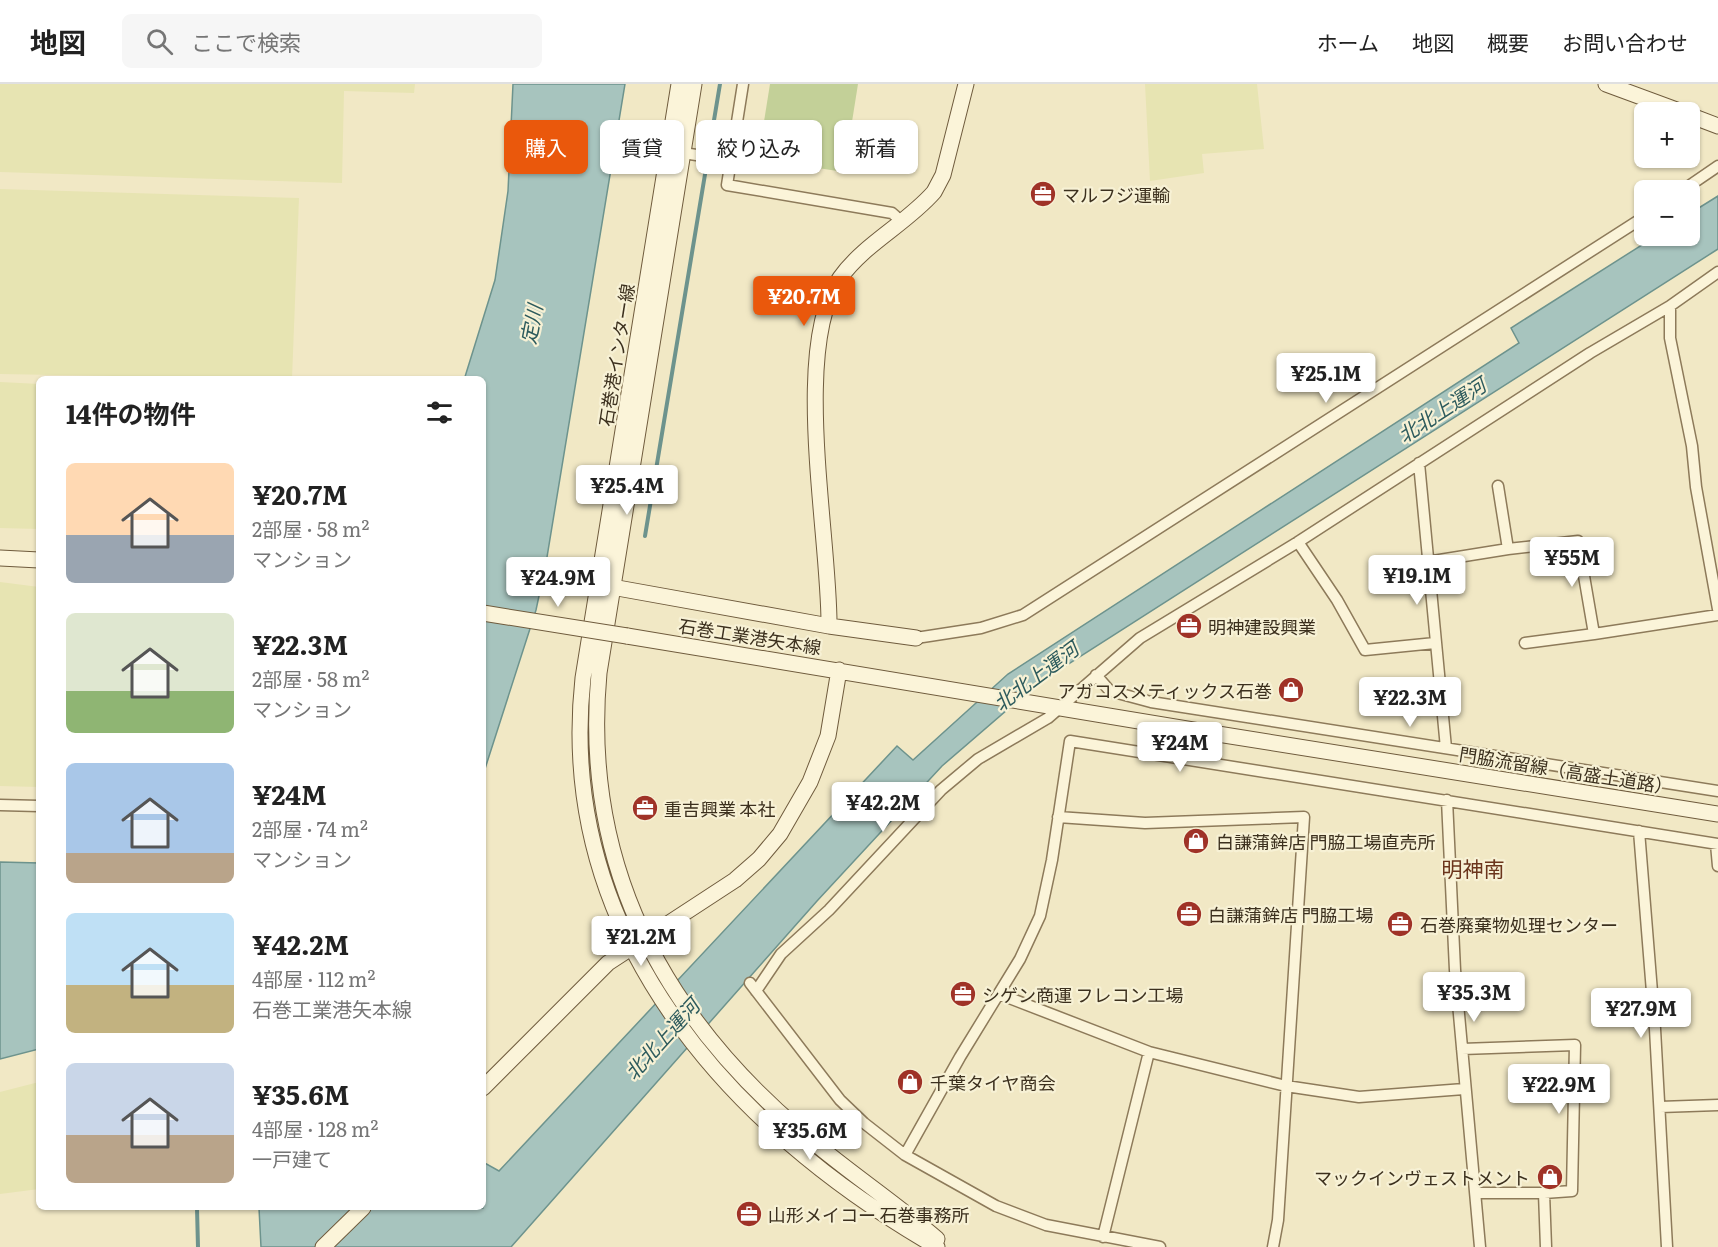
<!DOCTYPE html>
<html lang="ja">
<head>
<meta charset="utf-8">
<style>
	body { margin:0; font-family:Literata,"Noto Sans JP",serif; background:#f6f6f6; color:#222; height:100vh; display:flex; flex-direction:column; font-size:22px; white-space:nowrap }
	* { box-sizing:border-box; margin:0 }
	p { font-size:20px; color:#767676 }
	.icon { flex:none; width:33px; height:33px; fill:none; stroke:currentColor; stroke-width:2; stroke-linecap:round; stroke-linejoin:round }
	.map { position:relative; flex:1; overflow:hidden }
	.sheet { position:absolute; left:36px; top:292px; width:450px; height:834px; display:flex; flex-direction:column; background:#fff; border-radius:9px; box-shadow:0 2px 4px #0004 }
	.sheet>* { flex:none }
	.top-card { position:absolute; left:504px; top:36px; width:570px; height:54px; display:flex; gap:12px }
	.tools { position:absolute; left:1634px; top:18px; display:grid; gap:12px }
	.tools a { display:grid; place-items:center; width:66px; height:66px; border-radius:9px; background:#fff; box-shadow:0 2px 4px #0004; font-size:30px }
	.price { position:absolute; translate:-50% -51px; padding:0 14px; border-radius:6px; background:#fff; color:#222; font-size:20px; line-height:39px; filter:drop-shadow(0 2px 3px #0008) }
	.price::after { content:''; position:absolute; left:50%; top:36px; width:18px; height:14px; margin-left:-9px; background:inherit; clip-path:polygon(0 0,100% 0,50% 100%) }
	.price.selected { background:#ea580c; color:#fff }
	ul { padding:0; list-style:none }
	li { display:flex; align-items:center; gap:18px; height:150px; padding:0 30px }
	li span { display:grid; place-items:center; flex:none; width:168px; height:120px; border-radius:9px; color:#555 }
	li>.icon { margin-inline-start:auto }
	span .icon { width:72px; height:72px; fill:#fffc; stroke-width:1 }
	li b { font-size:26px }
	h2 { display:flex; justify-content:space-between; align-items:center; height:72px; padding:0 30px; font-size:26px }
	.tag { padding:0 21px; border-radius:9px; background:#fff; box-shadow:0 2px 4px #0004; font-size:21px; line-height:54px }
	.tag.selected { background:#ea580c; color:#fff }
	header { display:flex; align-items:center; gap:36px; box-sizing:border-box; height:84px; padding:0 30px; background:#fff; border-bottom:2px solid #e0e0e0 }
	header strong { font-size:28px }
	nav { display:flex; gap:33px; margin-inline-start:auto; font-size:21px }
	.search { width:420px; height:54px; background:#f6f6f6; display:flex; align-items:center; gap:15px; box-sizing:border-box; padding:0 21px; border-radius:9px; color:#767676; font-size:22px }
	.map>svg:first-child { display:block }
	.farmland { fill:#e7e4b2 }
	.green { fill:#c3d098 }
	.water { fill:#a7c4be; stroke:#6d938d; stroke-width:1.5 }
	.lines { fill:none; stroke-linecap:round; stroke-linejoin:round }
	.stream { stroke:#6d938d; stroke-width:4 }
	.street-casing { stroke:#8d7a5a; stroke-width:13 }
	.secondary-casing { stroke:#6f5b3d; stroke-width:17 }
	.street { stroke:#fbf4d9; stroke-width:10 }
	.secondary { stroke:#fbf4d9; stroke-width:15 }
	.secondary-bridge-casing { stroke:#6f5b3d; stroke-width:17; stroke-linecap:butt }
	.secondary-bridge { stroke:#fbf4d9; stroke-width:15 }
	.labels { text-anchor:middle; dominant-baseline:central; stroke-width:4.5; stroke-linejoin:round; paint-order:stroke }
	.poi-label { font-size:18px; fill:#3c301e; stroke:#f7f1d5; text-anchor:start }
	.street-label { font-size:18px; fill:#3c301e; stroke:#f7f1d5 }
	.water-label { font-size:20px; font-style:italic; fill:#2d5b5d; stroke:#f7f1d5 }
	.quarter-label { font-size:21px; fill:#6b351c; stroke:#f7f1d5 }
</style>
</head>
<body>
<header>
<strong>地図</strong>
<div class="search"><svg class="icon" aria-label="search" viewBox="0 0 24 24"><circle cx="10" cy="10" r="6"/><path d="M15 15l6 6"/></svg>ここで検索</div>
<nav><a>ホーム</a><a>地図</a><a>概要</a><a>お問い合わせ</a></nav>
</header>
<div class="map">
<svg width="1718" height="1163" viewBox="0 0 1718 1163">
	<rect width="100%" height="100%" fill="#f1e8c5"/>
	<!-- farmland -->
	<path class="farmland" d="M0 0H415L414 9 344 7 342 99 0 88Z
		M1145 0H1257L1264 65 1202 70 1204 89 1150 97Z
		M0 105 299 114 292 295 0 290Z
		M0 298 39 300V445L0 444Z
		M0 498 39 503V703L0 702Z
		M39 998V1105L0 1110V1008Z"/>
	<!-- green -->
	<path class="green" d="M770 0H858L844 88 758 75Z"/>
	<!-- water -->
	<path class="water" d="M513 0H625L546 479 536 526 483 691V296H464L495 196 508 107Z
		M1718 112V165L1037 600 942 682 817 817 511 1163H261L259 1124H483V1078L499 1087 897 662 913 676 1008 590 1519 259 1511 244 1656 152H1689V130Z
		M0 778 39 779V965L0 975Z"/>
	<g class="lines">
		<!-- stream -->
		<path class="stream" d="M645 452 720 0
			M197 1124 198 1163"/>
		<!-- street casing -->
		<g class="street-casing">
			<path id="street" d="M743 0 727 101 892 129 901 137
				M683 69 730 76
				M1683 106 1718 82
				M1670 222V254L1692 362 1696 403 1718 525
				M1419 379 1446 664
				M1298 458 1337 516 1365 566 1435 559
				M1508 465 1578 457 1594 550 1525 559
				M1427 478 1508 465 1498 402
				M1594 550 1718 531
				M916 554 981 544 1023 531 1644 133
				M1096 591 1110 607 1151 618 1718 707
				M1447 716 1455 886 1480 1163
				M0 721 39 722
				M1058 733 1145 739 1304 733 1278 1136 1273 1163
				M1639 747 1655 945 1667 1163
				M1716 760 1718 782
				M750 899 840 1016 864 1039 905 1071 996 1122 1046 1141 1160 1163
				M756 907 781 870 829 826 941 706 978 675 1048 634 1140 554 1298 458 1590 269 1670 222 1718 188
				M999 910 1149 968 1286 1002 1359 1013 1464 1005
				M1462 965 1575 961 1572 1107 1544 1109 1546 1163
				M1660 1023 1718 1021
				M905 1071 960 973 1020 875 1040 832 1052 776 1070 657 1718 760
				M1477 1109H1544
				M1103 1153 1149 968"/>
		</g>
		<!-- secondary casing -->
		<g class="secondary-casing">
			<path id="secondary" d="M679 0 583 594C555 850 729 1044 937 1163
				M694 0 599 589C582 775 658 925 798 1045 842 1084 892 1116 937 1155
				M1606 0 1682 28
				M1689 31 1718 42
				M0 474 39 476
				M612 503 829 542 916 554
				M829 542C830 455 791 263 840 194 864 160 906 140 934 108L943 91 966 0
				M627 552 1199 647 1718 730
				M483 1004 608 879 735 796 759 775 780 750 810 698 828 652 839 586
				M323 1163 363 1124"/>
		</g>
		<!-- street -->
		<use href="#street" class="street"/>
		<!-- secondary -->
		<use href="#secondary" class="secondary"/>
		<!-- secondary-bridge casing -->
		<g class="secondary-bridge-casing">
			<path id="secondary-bridge" d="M483 529 627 552"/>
		</g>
		<!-- secondary-bridge -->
		<use href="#secondary-bridge" class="secondary-bridge"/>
	</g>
	<!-- icons -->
	<defs>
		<g id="office-disc" transform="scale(1.35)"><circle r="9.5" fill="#9f3227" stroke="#f7f1d5"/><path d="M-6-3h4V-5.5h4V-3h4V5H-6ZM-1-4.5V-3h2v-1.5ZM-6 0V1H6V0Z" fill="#fff"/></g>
		<g id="shop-disc" transform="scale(1.35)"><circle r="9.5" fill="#9f3227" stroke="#f7f1d5"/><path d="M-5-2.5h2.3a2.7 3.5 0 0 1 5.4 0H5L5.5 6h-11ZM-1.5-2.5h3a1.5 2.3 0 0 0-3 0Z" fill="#fff"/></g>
	</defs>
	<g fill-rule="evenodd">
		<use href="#office-disc" x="1043" y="110"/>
		<use href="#office-disc" x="1189" y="542"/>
		<use href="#shop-disc" x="1291" y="606"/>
		<use href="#office-disc" x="645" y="724"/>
		<use href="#shop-disc" x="1196" y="757"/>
		<use href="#office-disc" x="1189" y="830"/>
		<use href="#office-disc" x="1400" y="840"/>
		<use href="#office-disc" x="963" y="910"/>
		<use href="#shop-disc" x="910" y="998"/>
		<use href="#shop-disc" x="1550" y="1093"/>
		<use href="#office-disc" x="749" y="1130"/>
	</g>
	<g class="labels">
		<!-- poi labels -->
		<g class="poi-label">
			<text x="1062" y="110">マルフジ運輸</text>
			<text x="1208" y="542">明神建設興業</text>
			<text x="1272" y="606" text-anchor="end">アガコスメティックス石巻</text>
			<text x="664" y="724">重吉興業 本社</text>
			<text x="1216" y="757">白謙蒲鉾店 門脇工場直売所</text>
			<text x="1208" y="830">白謙蒲鉾店 門脇工場</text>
			<text x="1420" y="840">石巻廃棄物処理センター</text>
			<text x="982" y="910">シゲン商運 フレコン工場</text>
			<text x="930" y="998">千葉タイヤ商会</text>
			<text x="1530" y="1093" text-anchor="end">マックインヴェストメント</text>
			<text x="768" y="1130">山形メイコー 石巻事務所</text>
		</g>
		<!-- street labels -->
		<g class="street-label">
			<text transform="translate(616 271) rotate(-81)">石巻港インター線</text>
			<text transform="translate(750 552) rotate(9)">石巻工業港矢本線</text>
			<text transform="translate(1566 686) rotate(9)">門脇流留線（高盛土道路）</text>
		</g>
		<!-- water labels -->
		<g class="water-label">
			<text transform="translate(530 240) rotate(-79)">定川</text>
			<text transform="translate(1441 325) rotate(-33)">北北上運河</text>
			<text transform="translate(1035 591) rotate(-37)">北北上運河</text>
			<text transform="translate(661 954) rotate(-48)">北北上運河</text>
		</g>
		<!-- quarter labels -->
		<g class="quarter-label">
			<text x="1473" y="783">明神南</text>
		</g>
	</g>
</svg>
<div class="tools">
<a>+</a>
<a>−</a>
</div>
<b class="price selected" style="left:804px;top:243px">¥20.7M</b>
<b class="price" style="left:1326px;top:320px">¥25.1M</b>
<b class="price" style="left:627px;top:432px">¥25.4M</b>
<b class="price" style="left:1572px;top:504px">¥55M</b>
<b class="price" style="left:1417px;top:522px">¥19.1M</b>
<b class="price" style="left:558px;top:524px">¥24.9M</b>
<b class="price" style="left:1410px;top:644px">¥22.3M</b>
<b class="price" style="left:1180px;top:689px">¥24M</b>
<b class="price" style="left:883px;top:749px">¥42.2M</b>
<b class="price" style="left:641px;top:883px">¥21.2M</b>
<b class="price" style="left:1474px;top:939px">¥35.3M</b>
<b class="price" style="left:1641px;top:955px">¥27.9M</b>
<b class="price" style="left:1559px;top:1031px">¥22.9M</b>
<b class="price" style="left:810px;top:1077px">¥35.6M</b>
<div class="top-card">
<a class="tag selected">購入</a>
<a class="tag">賃貸</a>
<a class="tag">絞り込み</a>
<a class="tag">新着</a>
</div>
<section class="sheet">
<h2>14件の物件<svg class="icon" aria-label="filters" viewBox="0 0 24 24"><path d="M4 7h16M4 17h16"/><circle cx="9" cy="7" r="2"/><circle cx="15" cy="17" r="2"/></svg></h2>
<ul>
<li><span style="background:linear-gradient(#ffd9b3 60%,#9aa5b1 0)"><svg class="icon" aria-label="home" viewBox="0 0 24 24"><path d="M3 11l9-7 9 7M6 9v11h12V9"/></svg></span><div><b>¥20.7M</b><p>2部屋 · 58 m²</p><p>マンション</p></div></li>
<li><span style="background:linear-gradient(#dfe7d0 65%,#8fb573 0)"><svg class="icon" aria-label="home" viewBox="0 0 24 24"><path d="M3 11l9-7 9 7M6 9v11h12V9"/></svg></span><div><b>¥22.3M</b><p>2部屋 · 58 m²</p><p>マンション</p></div></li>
<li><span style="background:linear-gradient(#a9c7e8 75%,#b9a48a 0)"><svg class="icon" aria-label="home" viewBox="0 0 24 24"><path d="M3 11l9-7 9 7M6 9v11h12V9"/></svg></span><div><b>¥24M</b><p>2部屋 · 74 m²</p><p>マンション</p></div></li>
<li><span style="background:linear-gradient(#bfe0f5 60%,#c2b280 0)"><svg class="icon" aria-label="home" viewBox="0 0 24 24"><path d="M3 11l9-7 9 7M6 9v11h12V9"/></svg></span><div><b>¥42.2M</b><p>4部屋 · 112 m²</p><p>石巻工業港矢本線</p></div></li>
<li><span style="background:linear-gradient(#c9d6e8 60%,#b9a48a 0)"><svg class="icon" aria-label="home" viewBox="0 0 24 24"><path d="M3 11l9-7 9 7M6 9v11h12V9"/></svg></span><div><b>¥35.6M</b><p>4部屋 · 128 m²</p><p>一戸建て</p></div></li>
</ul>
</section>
</div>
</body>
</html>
